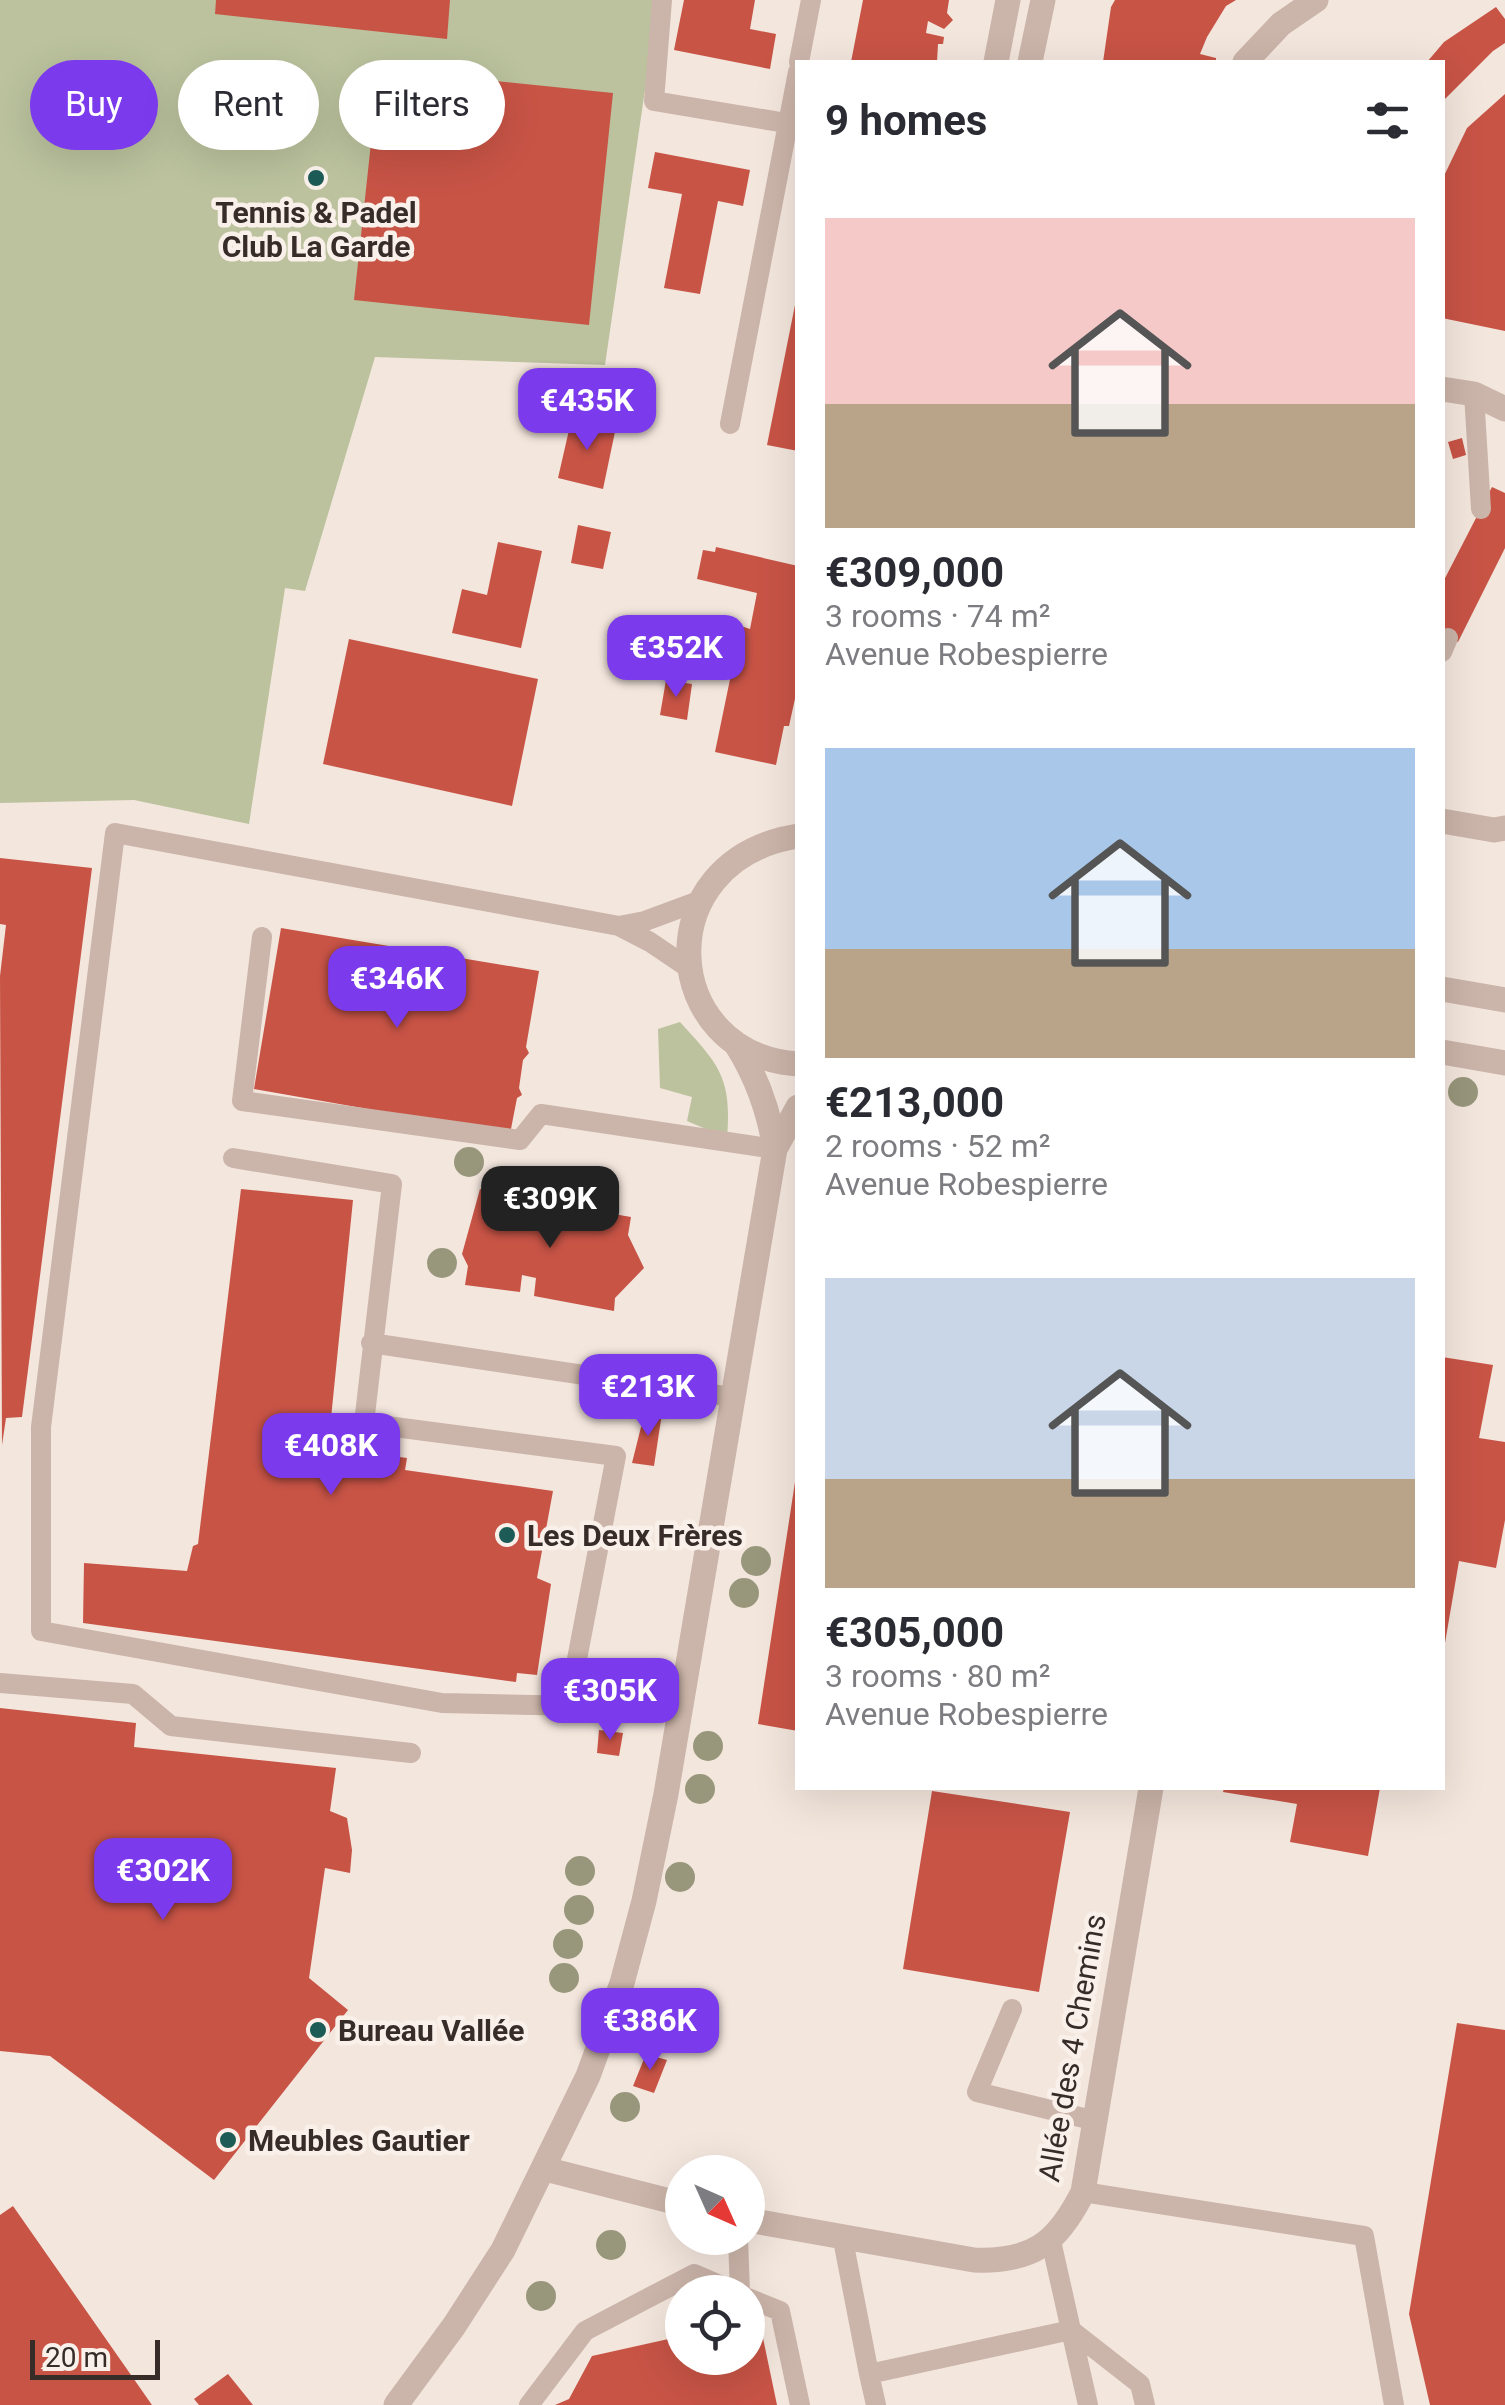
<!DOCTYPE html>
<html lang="en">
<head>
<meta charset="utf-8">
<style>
	body { margin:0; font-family:Roboto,sans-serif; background:#f7f7f7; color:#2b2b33; height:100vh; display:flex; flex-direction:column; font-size:38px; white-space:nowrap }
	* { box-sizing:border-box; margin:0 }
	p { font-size:32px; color:#7c7c81 }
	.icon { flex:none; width:55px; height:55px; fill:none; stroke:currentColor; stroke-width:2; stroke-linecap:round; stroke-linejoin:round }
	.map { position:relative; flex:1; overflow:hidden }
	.side { position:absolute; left:795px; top:60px; width:650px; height:1730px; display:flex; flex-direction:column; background:#fff; border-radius:0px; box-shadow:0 10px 40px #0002 }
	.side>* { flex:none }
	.guide { position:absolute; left:30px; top:60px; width:615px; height:90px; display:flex; gap:20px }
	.needle { width:65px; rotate:135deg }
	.fabs { position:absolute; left:665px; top:2155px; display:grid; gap:20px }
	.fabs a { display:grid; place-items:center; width:100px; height:100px; border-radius:50%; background:#fff; box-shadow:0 10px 40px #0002; font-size:50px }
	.scale { position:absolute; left:30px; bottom:25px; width:130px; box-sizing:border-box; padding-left:10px; border:5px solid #382c29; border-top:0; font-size:28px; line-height:35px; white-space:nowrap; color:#382c29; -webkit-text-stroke:8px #faf0ea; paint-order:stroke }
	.price { position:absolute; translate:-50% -85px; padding:0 22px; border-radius:20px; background:#7c3aed; color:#fff; font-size:32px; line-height:65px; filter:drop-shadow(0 2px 5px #0008) }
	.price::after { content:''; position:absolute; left:50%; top:60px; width:30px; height:22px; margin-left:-15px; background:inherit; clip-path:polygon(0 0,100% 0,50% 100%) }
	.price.on { background:#222; color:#fff }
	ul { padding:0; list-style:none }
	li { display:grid; align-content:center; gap:20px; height:530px; padding:0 30px }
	li span { display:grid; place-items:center; height:310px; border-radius:0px; color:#555 }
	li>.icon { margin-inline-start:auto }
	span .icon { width:180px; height:180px; fill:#fffc; stroke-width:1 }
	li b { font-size:42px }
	h2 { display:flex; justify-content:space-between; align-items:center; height:120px; padding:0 30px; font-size:42px }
	.chip { padding:0 35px; border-radius:45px; background:#fff; box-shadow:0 10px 40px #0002; font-size:35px; line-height:90px }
	.chip.on { background:#7c3aed; color:#fff }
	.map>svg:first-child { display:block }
	.green { fill:#bbc29d }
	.building { fill:#c85446 }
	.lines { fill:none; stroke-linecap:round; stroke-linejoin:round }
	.lane { stroke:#cbb4a9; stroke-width:20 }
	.street { stroke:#cbb4a9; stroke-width:25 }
	.tree { fill:#98977c }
	.poi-dot { fill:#1d5b56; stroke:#faf0ea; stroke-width:4 }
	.labels { text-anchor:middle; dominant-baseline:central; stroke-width:9; stroke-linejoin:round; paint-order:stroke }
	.poi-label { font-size:30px; font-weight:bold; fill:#382c29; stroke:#faf0ea; text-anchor:start }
	.street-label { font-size:30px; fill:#382c29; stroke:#faf0ea }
</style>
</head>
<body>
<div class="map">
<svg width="1505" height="2405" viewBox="0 0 1505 2405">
	<rect width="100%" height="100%" fill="#f3e6dd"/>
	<!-- green -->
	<path class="green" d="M0 0H658L605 365 375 357 305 591 285 588 249 824 134 800 0 803Z
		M680 1022C719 1065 732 1077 727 1138L687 1121 692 1097 660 1088 658 1029Z"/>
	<!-- building -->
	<path class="building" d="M216 0H450L447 39 215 14Z
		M684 0H755L750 29 776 34 770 69 674 50Z
		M863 0H949L947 13 953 20 944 29 928 21 926 33 944 37 943 44H938L937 62H851Z
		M1115 0H1236L1226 6 1207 37 1200 54 1216 58V62H1103L1111 7Z
		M1496 7 1505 19V43L1493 51 1442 102V62H1427L1444 42Z
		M379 69 613 93 589 325 354 300Z
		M1505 94V331L1442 318V180L1467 128Z
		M655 152 750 170 743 206 718 201 700 294 664 288 682 194 648 188Z
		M796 300H798V451L767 445Z
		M572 417 616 427 603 489 558 478Z
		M1462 438 1466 455 1453 459 1448 442Z
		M1492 487 1505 493V548L1458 642 1442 635V584Z
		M578 525 611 532 603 569 571 563Z
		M498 542 542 551 521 648 452 633 462 589 487 595Z
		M716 547 798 566V685L789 726H784L776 765 715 752 741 626 750 629 757 593 697 579 703 550 715 552Z
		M349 639 538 679 512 806 323 764Z
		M666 680 692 684 687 720 660 715Z
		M0 858 92 868 22 1417 6 1418 2 1445 0 976 6 925 0 924Z
		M281 928 539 971 526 1047 529 1053 523 1060 519 1088 522 1095 517 1098 510 1134 254 1089Z
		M241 1189 353 1200 328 1448 407 1458 405 1470 553 1491 537 1578 551 1584 537 1675 517 1673 516 1682 83 1623 84 1563 187 1571 193 1546 198 1544Z
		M480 1189 537 1202 532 1220 546 1222 550 1203 631 1217 628 1235 644 1268 615 1298 614 1311 534 1296 536 1278 522 1275 520 1292 465 1285 468 1266 462 1254Z
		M1442 1357 1493 1365 1479 1438 1505 1442V1520L1496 1568 1459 1561 1445 1643Z
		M645 1411 662 1413 654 1466 632 1463Z
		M795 1482H798V1731L758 1724Z
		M0 1708 136 1723 134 1747 336 1768 330 1811 347 1818 352 1850 350 1873 325 1868 309 1978 348 2010 214 2180 50 2056 0 2051Z
		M599 1730 623 1733 619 1756 597 1753Z
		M1224 1788H1380L1368 1856 1290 1842 1297 1804 1223 1792Z
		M932 1791 1070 1812 1039 1992 903 1969Z
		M1457 2023 1505 2030V2405H1430L1409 2314Z
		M646 2054 667 2060 654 2093 633 2086Z
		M13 2206 152 2405H0V2215Z
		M759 2319 777 2405H555L569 2399 592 2356 682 2336V2358H748V2321Z
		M228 2374 253 2405H199L194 2399Z"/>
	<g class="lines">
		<!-- lane -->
		<path class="lane" d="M662 0 654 101 798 125
			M799 62 811 0
			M1474 394 1481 509
			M730 424 798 72
			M1442 652 1448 638
			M619 926 645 921 699 901
			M262 937 242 1101 520 1140 541 1114 775 1149
			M233 1158 392 1184 364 1423 616 1456 568 1706
			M371 1343 731 1397
			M0 1683 133 1694 171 1726 411 1753
			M681 1708 442 1703 41 1631V1427L115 833 619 926 650 942 690 969
			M1012 2009 977 2092 1096 2121
			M1083 2192 1364 2236 1394 2405
			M738 2238 740 2292
			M843 2240 869 2374 1071 2330 1051 2241
			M748 2298 780 2311 800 2405
			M1071 2330 1140 2384 1145 2405
			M1071 2330 1088 2405
			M869 2374 876 2405
			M529 2405 585 2331 694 2274 736 2292"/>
		<!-- street -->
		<path class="street" d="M996 62 1008 0
			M1030 62 1043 0
			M1245 62 1281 24 1316 0
			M1442 389 1474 394 1505 409
			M1442 821 1494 830 1505 828
			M798 836C646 860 659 1055 798 1064
			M1442 989 1505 1000
			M736 1044C757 1077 769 1111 775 1149
			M1442 1052 1505 1063
			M545 2169 682 2204
			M748 2220 974 2260C1032 2262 1057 2244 1083 2192L1151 1788
			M396 2405 454 2326 503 2250 588 2076 622 1983 644 1901 666 1794 775 1149 798 1107"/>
	</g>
	<!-- trees -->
	<g class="tree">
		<circle cx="1463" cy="1092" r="15"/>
		<circle cx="469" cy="1162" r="15"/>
		<circle cx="442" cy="1263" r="15"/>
		<circle cx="756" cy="1561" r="15"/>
		<circle cx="744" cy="1593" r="15"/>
		<circle cx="708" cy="1746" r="15"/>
		<circle cx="700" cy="1789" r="15"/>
		<circle cx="580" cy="1871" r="15"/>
		<circle cx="680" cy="1877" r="15"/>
		<circle cx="579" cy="1910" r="15"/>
		<circle cx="568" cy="1944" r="15"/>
		<circle cx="564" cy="1978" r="15"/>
		<circle cx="662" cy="2019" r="15"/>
		<circle cx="625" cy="2107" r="15"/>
		<circle cx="611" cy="2245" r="15"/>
		<circle cx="541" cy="2296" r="15"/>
	</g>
	<!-- markers -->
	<g class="poi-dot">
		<circle cx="316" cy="178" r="10"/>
		<circle cx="507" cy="1535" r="10"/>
		<circle cx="318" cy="2030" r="10"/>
		<circle cx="228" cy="2140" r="10"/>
	</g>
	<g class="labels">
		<!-- poi labels -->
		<g class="poi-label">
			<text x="316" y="212" text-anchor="middle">Tennis &amp; Padel<tspan x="316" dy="34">Club La Garde</tspan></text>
			<text x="527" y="1535">Les Deux Frères</text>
			<text x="338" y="2030">Bureau Vallée</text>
			<text x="248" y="2140">Meubles Gautier</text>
		</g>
		<!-- street labels -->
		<g class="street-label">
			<text transform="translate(1072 2048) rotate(-80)">Allée des 4 Chemins</text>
		</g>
	</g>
</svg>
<div class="fabs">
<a><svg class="needle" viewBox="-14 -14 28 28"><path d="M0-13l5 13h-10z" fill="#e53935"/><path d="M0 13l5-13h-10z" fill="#7c7c81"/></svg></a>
<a><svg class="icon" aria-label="locate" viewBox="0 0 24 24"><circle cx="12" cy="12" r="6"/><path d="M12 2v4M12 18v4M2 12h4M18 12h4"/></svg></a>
</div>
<div class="scale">20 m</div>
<b class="price" style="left:587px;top:453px">€435K</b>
<b class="price" style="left:676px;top:700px">€352K</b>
<b class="price" style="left:397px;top:1031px">€346K</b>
<b class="price on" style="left:550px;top:1251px">€309K</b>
<b class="price" style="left:648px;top:1439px">€213K</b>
<b class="price" style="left:331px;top:1498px">€408K</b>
<b class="price" style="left:610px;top:1743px">€305K</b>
<b class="price" style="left:163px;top:1923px">€302K</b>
<b class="price" style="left:650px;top:2073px">€386K</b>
<div class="guide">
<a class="chip on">Buy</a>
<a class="chip">Rent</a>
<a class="chip">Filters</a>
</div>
<section class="side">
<h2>9 homes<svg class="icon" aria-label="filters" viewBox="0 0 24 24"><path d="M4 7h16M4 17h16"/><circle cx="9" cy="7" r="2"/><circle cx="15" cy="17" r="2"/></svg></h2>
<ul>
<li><span style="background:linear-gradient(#f6c9c9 60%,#b9a48a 0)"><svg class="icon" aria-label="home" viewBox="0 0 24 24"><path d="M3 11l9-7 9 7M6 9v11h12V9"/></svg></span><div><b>€309,000</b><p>3 rooms · 74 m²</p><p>Avenue Robespierre</p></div></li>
<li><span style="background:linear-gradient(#a9c7e8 65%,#b9a48a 0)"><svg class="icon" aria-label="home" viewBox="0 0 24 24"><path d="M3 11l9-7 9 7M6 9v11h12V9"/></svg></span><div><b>€213,000</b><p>2 rooms · 52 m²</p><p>Avenue Robespierre</p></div></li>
<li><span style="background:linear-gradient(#c9d6e8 65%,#b9a48a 0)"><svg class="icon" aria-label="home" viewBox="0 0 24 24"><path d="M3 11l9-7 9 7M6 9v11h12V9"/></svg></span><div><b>€305,000</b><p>3 rooms · 80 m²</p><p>Avenue Robespierre</p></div></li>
</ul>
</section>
</div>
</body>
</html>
